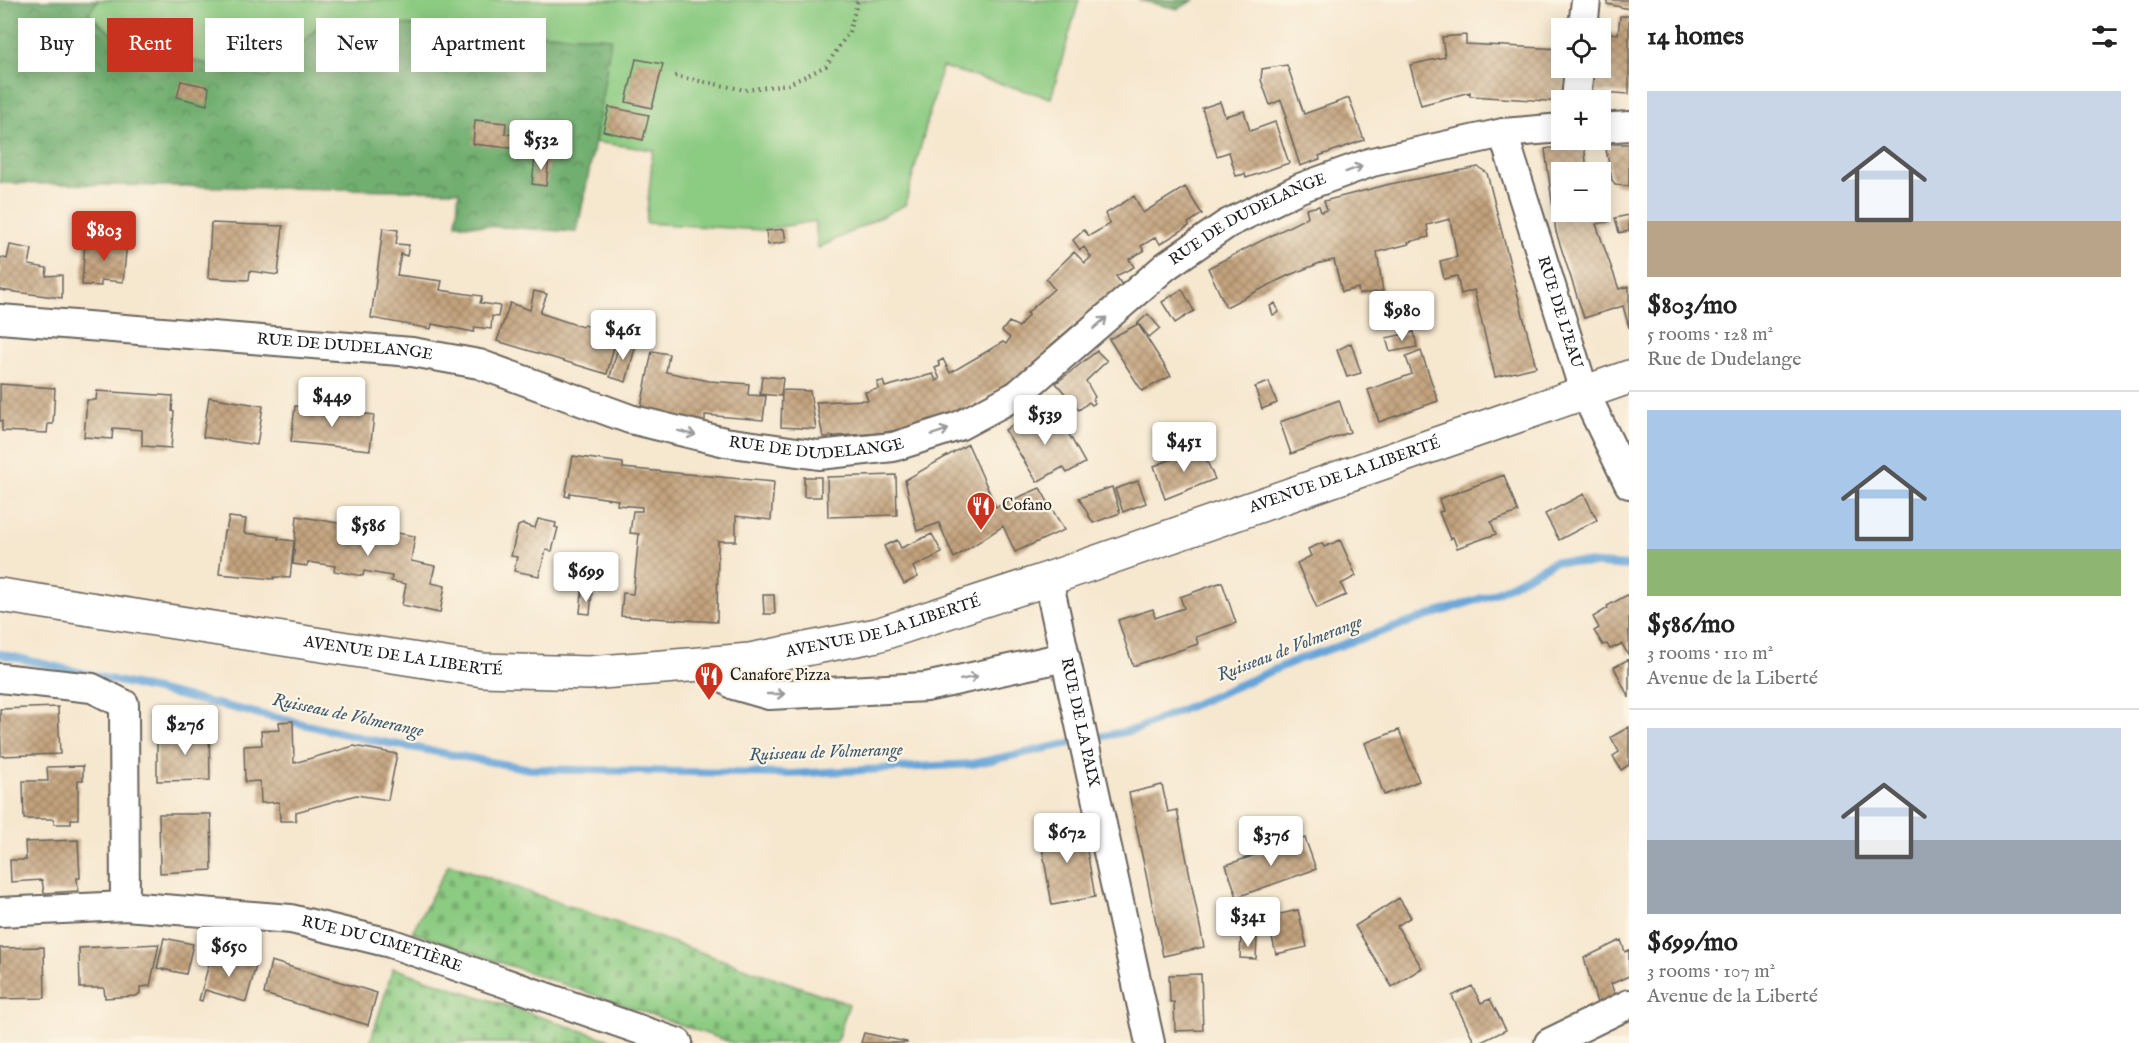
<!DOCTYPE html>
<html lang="en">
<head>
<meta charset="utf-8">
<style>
	body { margin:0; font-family:"IM FELL English",serif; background:#f2f2f2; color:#222; height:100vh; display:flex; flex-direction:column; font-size:22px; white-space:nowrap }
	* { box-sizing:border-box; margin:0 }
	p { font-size:20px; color:#767676 }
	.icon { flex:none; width:33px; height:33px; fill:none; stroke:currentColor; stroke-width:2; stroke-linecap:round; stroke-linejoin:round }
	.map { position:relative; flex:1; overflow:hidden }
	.panel { display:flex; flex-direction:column; background:#fff; width:510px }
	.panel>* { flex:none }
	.banner { position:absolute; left:18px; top:18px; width:570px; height:54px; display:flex; gap:12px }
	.controls { position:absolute; left:1551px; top:18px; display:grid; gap:12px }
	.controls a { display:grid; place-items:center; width:60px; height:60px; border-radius:0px; background:#fff; box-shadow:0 3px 15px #0003; font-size:30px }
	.price { position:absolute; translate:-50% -51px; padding:0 14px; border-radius:6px; background:#fff; color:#222; font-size:20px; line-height:39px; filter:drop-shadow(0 2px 3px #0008) }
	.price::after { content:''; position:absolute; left:50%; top:36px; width:18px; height:14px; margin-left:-9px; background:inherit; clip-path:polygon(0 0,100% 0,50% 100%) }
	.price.selected { background:#c8321e; color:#fff }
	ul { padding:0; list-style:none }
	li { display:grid; align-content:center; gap:12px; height:318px; padding:0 18px }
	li+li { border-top:2px solid #e0e0e0 }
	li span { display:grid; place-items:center; height:186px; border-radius:0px; color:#555 }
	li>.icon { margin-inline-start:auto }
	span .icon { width:108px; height:108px; fill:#fffc; stroke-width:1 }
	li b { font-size:26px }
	h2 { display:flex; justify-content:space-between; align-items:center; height:72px; padding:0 18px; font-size:26px }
	.pill { padding:0 21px; border-radius:0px; background:#fff; box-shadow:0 3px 15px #0003; font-size:21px; line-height:54px }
	.pill.selected { background:#c8321e; color:#fff }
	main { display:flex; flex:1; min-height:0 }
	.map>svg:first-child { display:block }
	.green { fill:#8ccb82; stroke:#54744f; stroke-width:1.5 }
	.forest { fill:url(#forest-crowns); stroke:#466646; stroke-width:1.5 }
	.cemetery { fill:url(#cemetery-stones); stroke:#54744f; stroke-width:1.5 }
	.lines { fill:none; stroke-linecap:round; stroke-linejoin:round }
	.stream { stroke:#66a4d8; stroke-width:8 }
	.building { fill:url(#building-cross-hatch) }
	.minor-casing { stroke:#68635b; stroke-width:32 }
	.major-casing { stroke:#68635b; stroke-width:36 }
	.path { stroke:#68635b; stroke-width:4; stroke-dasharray:1.5 4.5; stroke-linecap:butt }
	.minor { stroke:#fff; stroke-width:28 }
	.major { stroke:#fff; stroke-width:33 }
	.oneway { stroke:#999 }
	.labels { text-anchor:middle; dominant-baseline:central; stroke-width:4.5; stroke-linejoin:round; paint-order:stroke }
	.street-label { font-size:16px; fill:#1c1c1c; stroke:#fcf5e5 }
	.poi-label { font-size:16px; fill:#1c1c1c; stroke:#fcf5e5; text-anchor:start }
	.water-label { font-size:18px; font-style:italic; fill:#3d5971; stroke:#fcf5e5 }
</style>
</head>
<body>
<main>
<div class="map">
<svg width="1629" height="1043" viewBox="0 0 1629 1043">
	<defs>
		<pattern id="forest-crowns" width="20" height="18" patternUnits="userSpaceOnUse" patternTransform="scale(1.5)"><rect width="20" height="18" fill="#71af70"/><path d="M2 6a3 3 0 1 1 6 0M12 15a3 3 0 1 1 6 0" fill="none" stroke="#5c8e5b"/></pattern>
		<pattern id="cemetery-stones" width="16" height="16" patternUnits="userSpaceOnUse" patternTransform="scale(1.5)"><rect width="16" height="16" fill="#8ccb82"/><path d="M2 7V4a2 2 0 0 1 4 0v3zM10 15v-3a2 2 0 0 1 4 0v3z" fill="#78ae70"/></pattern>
		<pattern id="building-cross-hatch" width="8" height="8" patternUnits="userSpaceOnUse" patternTransform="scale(1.5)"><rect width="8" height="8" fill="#c3a37e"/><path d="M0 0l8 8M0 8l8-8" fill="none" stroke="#9e8466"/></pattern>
	</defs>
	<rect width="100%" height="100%" fill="#fcf5e5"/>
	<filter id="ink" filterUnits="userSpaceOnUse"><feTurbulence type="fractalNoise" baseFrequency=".0167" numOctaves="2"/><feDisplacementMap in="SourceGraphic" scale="12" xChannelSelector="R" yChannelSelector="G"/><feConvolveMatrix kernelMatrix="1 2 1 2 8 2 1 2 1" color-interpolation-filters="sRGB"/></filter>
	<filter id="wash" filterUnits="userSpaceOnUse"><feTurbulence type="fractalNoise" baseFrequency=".008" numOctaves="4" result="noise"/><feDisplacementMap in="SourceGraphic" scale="24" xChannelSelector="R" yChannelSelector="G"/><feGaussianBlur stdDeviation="1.35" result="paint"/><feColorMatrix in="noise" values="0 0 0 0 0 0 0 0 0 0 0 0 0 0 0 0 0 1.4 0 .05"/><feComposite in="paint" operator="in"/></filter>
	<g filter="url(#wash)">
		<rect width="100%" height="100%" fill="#f6e7cf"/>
		<!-- green -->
		<path class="green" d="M98 0H1079L1051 98 942 67 905 205 818 248 815 221 762 230 646 223 653 150 595 142 610 38 325 20 267 78 194 61 160 35 130 50 88 13Z"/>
		<!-- forest -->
		<path class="forest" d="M0 0H98L88 14 130 50 159 35 194 61 267 78 325 20 611 38 595 142 577 232 456 224 459 191 0 183Z
			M1138 0H1194L1178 9Z"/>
		<!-- cemetery -->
		<path class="cemetery" d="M449 864 849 1004 836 1043H733L412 932Z
			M393 968 619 1043H370Z"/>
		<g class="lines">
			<!-- stream -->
			<path class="stream" d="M0 654 372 740 530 769 790 774 972 764 1137 729 1297 660 1494 594 1555 561 1629 566"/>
		</g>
		<g id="blocks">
			<!-- building -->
			<path class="building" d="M1607 0H1629V9L1607 4Z
				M1620 16H1629V94L1588 91 1594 68H1600V43L1603 32 1618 34Z
				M1466 35V44L1562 49V68H1567L1565 100H1562V102L1470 96V92L1421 105 1410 65 1445 57 1442 37Z
				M636 59 663 64 652 108 626 102Z
				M1287 65 1304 114 1349 98 1364 140 1319 156 1320 159 1300 166 1285 118 1287 117 1281 100 1270 105 1261 80 1262 69Z
				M181 81 209 87 207 105 177 97Z
				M1220 102 1225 116 1244 111 1250 131 1275 122 1289 163 1246 178 1245 174 1236 176 1229 152 1217 156 1202 108Z
				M609 107 649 115 643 140 603 131Z
				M475 120 506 123 505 134 521 135 520 149 473 144Z
				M1584 143 1587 172H1562V212H1600L1601 196 1608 222 1596 224 1619 289 1629 286V328L1623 306 1584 318 1556 232 1545 149Z
				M1605 144H1629V186L1615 185 1612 180Z
				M535 157H549L546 186 532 184Z
				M1478 167 1487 173 1536 367 1495 377 1474 290 1461 294 1457 276 1444 279 1440 261 1457 257 1450 219 1427 225 1429 237 1408 242 1409 244 1377 252 1383 291 1359 294 1358 288 1342 292 1334 260 1320 263 1287 276 1226 307 1208 268 1306 218 1308 216 1306 209 1319 206 1321 212 1327 210 1324 201 1390 184Z
				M1185 187 1202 214 1188 223 1189 226 1160 244 1156 237 1141 246 1144 251 1129 259 1134 267 1116 276 1122 285 1082 324 1079 321 1051 345 1054 348 1025 372 969 407 949 415 909 428 881 433 823 437 816 402 868 400 865 392 878 389 877 382 883 381 885 387 933 374 936 381 940 379 935 368 940 366 938 362 943 359 950 373 1003 342 1006 344 1010 338 1002 331 1009 322 1019 327 1029 314 1027 313 1054 289 1046 279 1074 252 1085 263 1091 257 1084 247 1080 250 1073 240 1084 230 1089 236 1110 224 1105 214 1134 196 1143 213Z
				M1629 215V231L1619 233 1615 218Z
				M211 223 283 226 278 275 250 271 249 280 208 278Z
				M383 228 398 230 396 244 409 245 407 256 401 254 397 275 442 281 440 290 482 296 480 303 500 306 498 317 492 316 491 329 475 327 474 332 432 324 431 329 371 318Z
				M784 229 786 242 768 245 766 231Z
				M85 240 127 243 123 282 101 280V286L82 285Z
				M10 245 32 249 29 265 47 268 46 276 62 275V298L0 290V257L7 259Z
				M1182 289 1194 311 1175 323 1162 302Z
				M534 291 547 294 540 313 582 327 584 325 617 335 607 374 497 341 510 303 530 310Z
				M1275 303 1279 312 1273 315 1270 306Z
				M1148 314 1160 328 1149 337 1138 323Z
				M1138 324 1171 376 1142 391 1109 339Z
				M1414 332 1417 347 1390 352 1386 338Z
				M620 340 636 344 626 382 610 377Z
				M1351 343 1361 373 1347 377 1337 350Z
				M652 351 669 354 666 372 709 381 749 384 748 395 766 396 763 420 705 415V423L641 407Z
				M1097 351 1107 361 1086 381 1095 397 1093 399 1095 403 1092 405 1089 402 1079 410 1056 383Z
				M1421 351 1438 401 1379 422 1368 390 1412 374 1406 357Z
				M762 376 783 378 781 396 760 394Z
				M1269 382 1277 403 1262 409 1255 387Z
				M0 384 55 388 53 424H48L47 433 2 431V421H0Z
				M782 390 810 391 816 429 781 427Z
				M97 391 173 396 172 411 174 412 171 448 142 446V430L113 428 112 439 84 437 87 400H96Z
				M209 397 263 406 257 445 203 437Z
				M1339 400 1350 432 1291 454 1280 422Z
				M295 406 374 415 370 450 291 442Z
				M1051 411 1066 429 1085 463 1067 473 1063 467 1037 482 1005 430 1027 415 1032 423 1038 420 1036 417Z
				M968 444 996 507 1040 488 1064 530 1015 552 1003 526 954 558 939 523 917 531 905 480Z
				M1201 448 1215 479 1165 499 1154 466Z
				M573 456 623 463V468L774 482 771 520 736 516V541H718L717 622 621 616 623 593 633 594 639 534 630 533 633 511H642V507L617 505 618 500 570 493 569 497 565 496Z
				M896 475 897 515 828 517 827 477Z
				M1504 475 1518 512 1491 522 1496 534 1457 548 1453 537 1450 539 1439 512 1443 511 1439 499Z
				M804 477H821V497H804Z
				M1138 481 1146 503 1123 512 1115 489Z
				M1112 487 1120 513 1093 523 1079 498Z
				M1584 494 1597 520 1559 540 1545 514Z
				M297 516 415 536 411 561 435 566 431 583 445 586 440 613 402 605 406 584 391 581 392 576 364 571 363 576 334 571 335 566 308 562 307 566 293 564Z
				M229 517 246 519 244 533 279 537 278 539 294 541 290 578 274 577V579L219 574 224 531H226Z
				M538 519 556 523 555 527 558 528 552 551 546 550 539 576 514 571 517 557 511 556 518 526 523 524 535 528Z
				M932 534 942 553 913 567 918 577 904 584 884 546 897 540 901 548Z
				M1340 540 1356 576 1341 584 1346 595 1317 608 1297 563 1311 556 1308 549 1322 543 1324 547Z
				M1222 582 1236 623 1196 637 1198 644 1133 666 1118 620 1153 609 1155 618 1184 608 1180 597Z
				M582 592 592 593 590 614 580 613Z
				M1629 594V656L1622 644 1610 649 1607 644 1603 645 1594 631 1599 628 1593 617 1608 608 1607 606Z
				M763 595H774L775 614H764Z
				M1629 659V698L1614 667Z
				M58 707 60 754 1 756 0 709Z
				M293 721 294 763 354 746 397 754 388 800 356 795 296 812V821H280L279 802 261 803 260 781 245 782 244 746 262 745 261 731 280 730 279 722Z
				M185 724H209L210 780 157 781V741L185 740Z
				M1629 727V765L1621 770 1613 756 1619 752 1611 737Z
				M1399 730 1419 781 1384 795 1365 743Z
				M83 766V780H78V819H71V824H54V819H24L23 781H48L47 767Z
				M1162 785 1168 812 1177 810 1204 947 1163 956 1129 793Z
				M159 814H211L212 870 160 873Z
				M1082 822 1095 897 1052 905 1039 830Z
				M1305 838 1316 869 1237 897 1226 865Z
				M78 840 80 878H77L78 891 44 893 42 880 11 882 10 860H26L25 842Z
				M1399 898 1411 917 1397 926 1422 968 1392 987 1355 926Z
				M1298 910 1307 947 1276 954 1267 917Z
				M1241 937 1257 938 1256 959 1240 958Z
				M164 938 193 944 186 974 157 968Z
				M1621 940 1625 952 1629 950V976L1611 984 1616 997 1597 1003 1584 958Z
				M159 944 150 986 140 987V993L136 996 105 998 104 988H80L79 948Z
				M44 947 45 998 0 999V948Z
				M212 953 227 957V960L240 963 242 958 257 962 246 1002 205 990 202 1001 199 1000Z
				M271 961 377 993 368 1025 264 994Z
				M1201 974 1203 1030 1175 1031 1174 1002H1170L1169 975Z
				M1472 986 1481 1003 1490 999 1506 1030 1479 1043H1475L1452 996Z
				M864 1033 907 1042V1043H861Z"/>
		</g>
	</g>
	<g filter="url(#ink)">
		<use href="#blocks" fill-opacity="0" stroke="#68635b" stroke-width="1.5"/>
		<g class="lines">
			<!-- minor casing -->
			<g class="minor-casing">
				<g id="minor">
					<path d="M1583 28 1586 0"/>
					<path d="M1576 100 1579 68"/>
					<path d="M1600 128 1629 126"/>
					<path id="s1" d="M1503 133 1584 391 1629 484"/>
					<path id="s2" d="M0 319 412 352 479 364 630 419 725 442 819 455 893 447 959 426 1017 395 1166 266 1227 224 1300 188 1372 162 1503 133 1562 128"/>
					<path id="s3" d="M1048 579 1150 1043"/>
					<path d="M704 664 734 685 769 695 926 687 1065 657"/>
					<path d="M0 678 92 688 124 704 125 906"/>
					<path id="s4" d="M0 912 125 906 291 919 390 943 678 1043"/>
					<path d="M1549 1043 1629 1004"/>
				</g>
			</g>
			<!-- major casing -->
			<g class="major-casing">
				<g id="major">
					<path id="s5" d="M0 595 483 670 589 673 750 660 877 635 1048 579 1629 377"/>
				</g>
			</g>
			<!-- path -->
			<path class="path" d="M675 76 745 90 789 84 826 66 849 32 858 0"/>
			<!-- minor -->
			<use href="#minor" class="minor"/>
			<!-- major -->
			<use href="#major" class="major"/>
		</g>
		<!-- one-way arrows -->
		<defs><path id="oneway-shaft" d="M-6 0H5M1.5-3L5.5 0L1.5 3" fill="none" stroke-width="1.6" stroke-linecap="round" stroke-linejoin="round" transform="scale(1.5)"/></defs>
		<g class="oneway">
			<use href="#oneway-shaft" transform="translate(1354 169) rotate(-20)"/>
			<use href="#oneway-shaft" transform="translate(1100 323) rotate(-41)"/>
			<use href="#oneway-shaft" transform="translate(940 432) rotate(-18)"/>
			<use href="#oneway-shaft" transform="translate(687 433) rotate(14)"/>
			<use href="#oneway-shaft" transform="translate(969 678) rotate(-12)"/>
			<use href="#oneway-shaft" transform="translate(776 694)"/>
		</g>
	</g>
	<!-- icons -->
	<defs>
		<g id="restaurant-pin" transform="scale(1.5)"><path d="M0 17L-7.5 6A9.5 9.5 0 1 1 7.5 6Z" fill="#c8321e" stroke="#fcf5e5"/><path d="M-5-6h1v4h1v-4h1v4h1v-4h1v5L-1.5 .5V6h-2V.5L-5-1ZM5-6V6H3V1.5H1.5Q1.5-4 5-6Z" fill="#fff"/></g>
	</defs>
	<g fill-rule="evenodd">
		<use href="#restaurant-pin" x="981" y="506"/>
		<use href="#restaurant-pin" x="709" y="676"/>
	</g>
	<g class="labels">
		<!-- street labels -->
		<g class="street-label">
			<text stroke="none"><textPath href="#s2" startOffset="1336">RUE DE DUDELANGE</textPath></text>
			<text stroke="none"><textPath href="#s1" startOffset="188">RUE DE L'EAU</textPath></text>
			<text stroke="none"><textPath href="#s2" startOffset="346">RUE DE DUDELANGE</textPath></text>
			<text stroke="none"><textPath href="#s2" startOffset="832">RUE DE DUDELANGE</textPath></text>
			<text stroke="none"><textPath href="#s5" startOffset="1380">AVENUE DE LA LIBERTÉ</textPath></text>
			<text stroke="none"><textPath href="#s5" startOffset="894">AVENUE DE LA LIBERTÉ</textPath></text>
			<text stroke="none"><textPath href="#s5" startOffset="408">AVENUE DE LA LIBERTÉ</textPath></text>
			<text stroke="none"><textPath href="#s3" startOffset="147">RUE DE LA PAIX</textPath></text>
			<text stroke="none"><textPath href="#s4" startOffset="386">RUE DU CIMETIÈRE</textPath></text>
		</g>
		<!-- poi labels -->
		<g class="poi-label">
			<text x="1002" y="506">Cofano</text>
			<text x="730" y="676">Canafore Pizza</text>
		</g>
		<!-- water labels -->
		<g class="water-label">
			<text transform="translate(1290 649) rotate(-21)">Ruisseau de Volmerange</text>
			<text transform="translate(348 716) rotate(12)">Ruisseau de Volmerange</text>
			<text transform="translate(826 753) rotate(-2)">Ruisseau de Volmerange</text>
		</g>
	</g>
</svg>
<div class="controls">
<a><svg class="icon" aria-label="locate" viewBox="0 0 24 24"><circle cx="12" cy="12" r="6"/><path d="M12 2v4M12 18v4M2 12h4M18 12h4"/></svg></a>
<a>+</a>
<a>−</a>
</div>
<b class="price" style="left:541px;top:171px">$532</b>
<b class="price selected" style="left:104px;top:262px">$803</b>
<b class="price" style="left:1402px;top:342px">$980</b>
<b class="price" style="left:623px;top:361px">$461</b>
<b class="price" style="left:332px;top:428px">$449</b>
<b class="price" style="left:1045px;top:446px">$539</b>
<b class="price" style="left:1184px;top:473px">$451</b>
<b class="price" style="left:368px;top:557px">$586</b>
<b class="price" style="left:586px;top:603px">$699</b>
<b class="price" style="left:185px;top:756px">$276</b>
<b class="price" style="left:1067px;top:864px">$672</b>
<b class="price" style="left:1271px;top:867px">$376</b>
<b class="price" style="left:1248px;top:948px">$341</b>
<b class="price" style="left:229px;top:978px">$650</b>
<div class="banner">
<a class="pill">Buy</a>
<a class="pill selected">Rent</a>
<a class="pill">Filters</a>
<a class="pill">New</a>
<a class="pill">Apartment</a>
</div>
</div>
<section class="panel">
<h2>14 homes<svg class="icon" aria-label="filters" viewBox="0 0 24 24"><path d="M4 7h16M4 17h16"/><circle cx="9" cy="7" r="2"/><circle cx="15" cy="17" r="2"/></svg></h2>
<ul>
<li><span style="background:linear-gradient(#c9d6e8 70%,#b9a48a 0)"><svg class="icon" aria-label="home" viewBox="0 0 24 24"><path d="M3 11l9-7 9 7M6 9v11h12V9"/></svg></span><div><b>$803/mo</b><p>5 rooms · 128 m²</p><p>Rue de Dudelange</p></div></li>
<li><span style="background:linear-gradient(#a9c7e8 75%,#8fb573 0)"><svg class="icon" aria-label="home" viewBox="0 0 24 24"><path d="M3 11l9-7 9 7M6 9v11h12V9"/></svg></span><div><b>$586/mo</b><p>3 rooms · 110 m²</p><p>Avenue de la Liberté</p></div></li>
<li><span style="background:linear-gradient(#c9d6e8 60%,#9aa5b1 0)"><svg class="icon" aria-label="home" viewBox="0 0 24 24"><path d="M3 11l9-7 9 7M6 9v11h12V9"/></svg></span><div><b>$699/mo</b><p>3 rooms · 107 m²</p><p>Avenue de la Liberté</p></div></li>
</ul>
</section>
</main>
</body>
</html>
